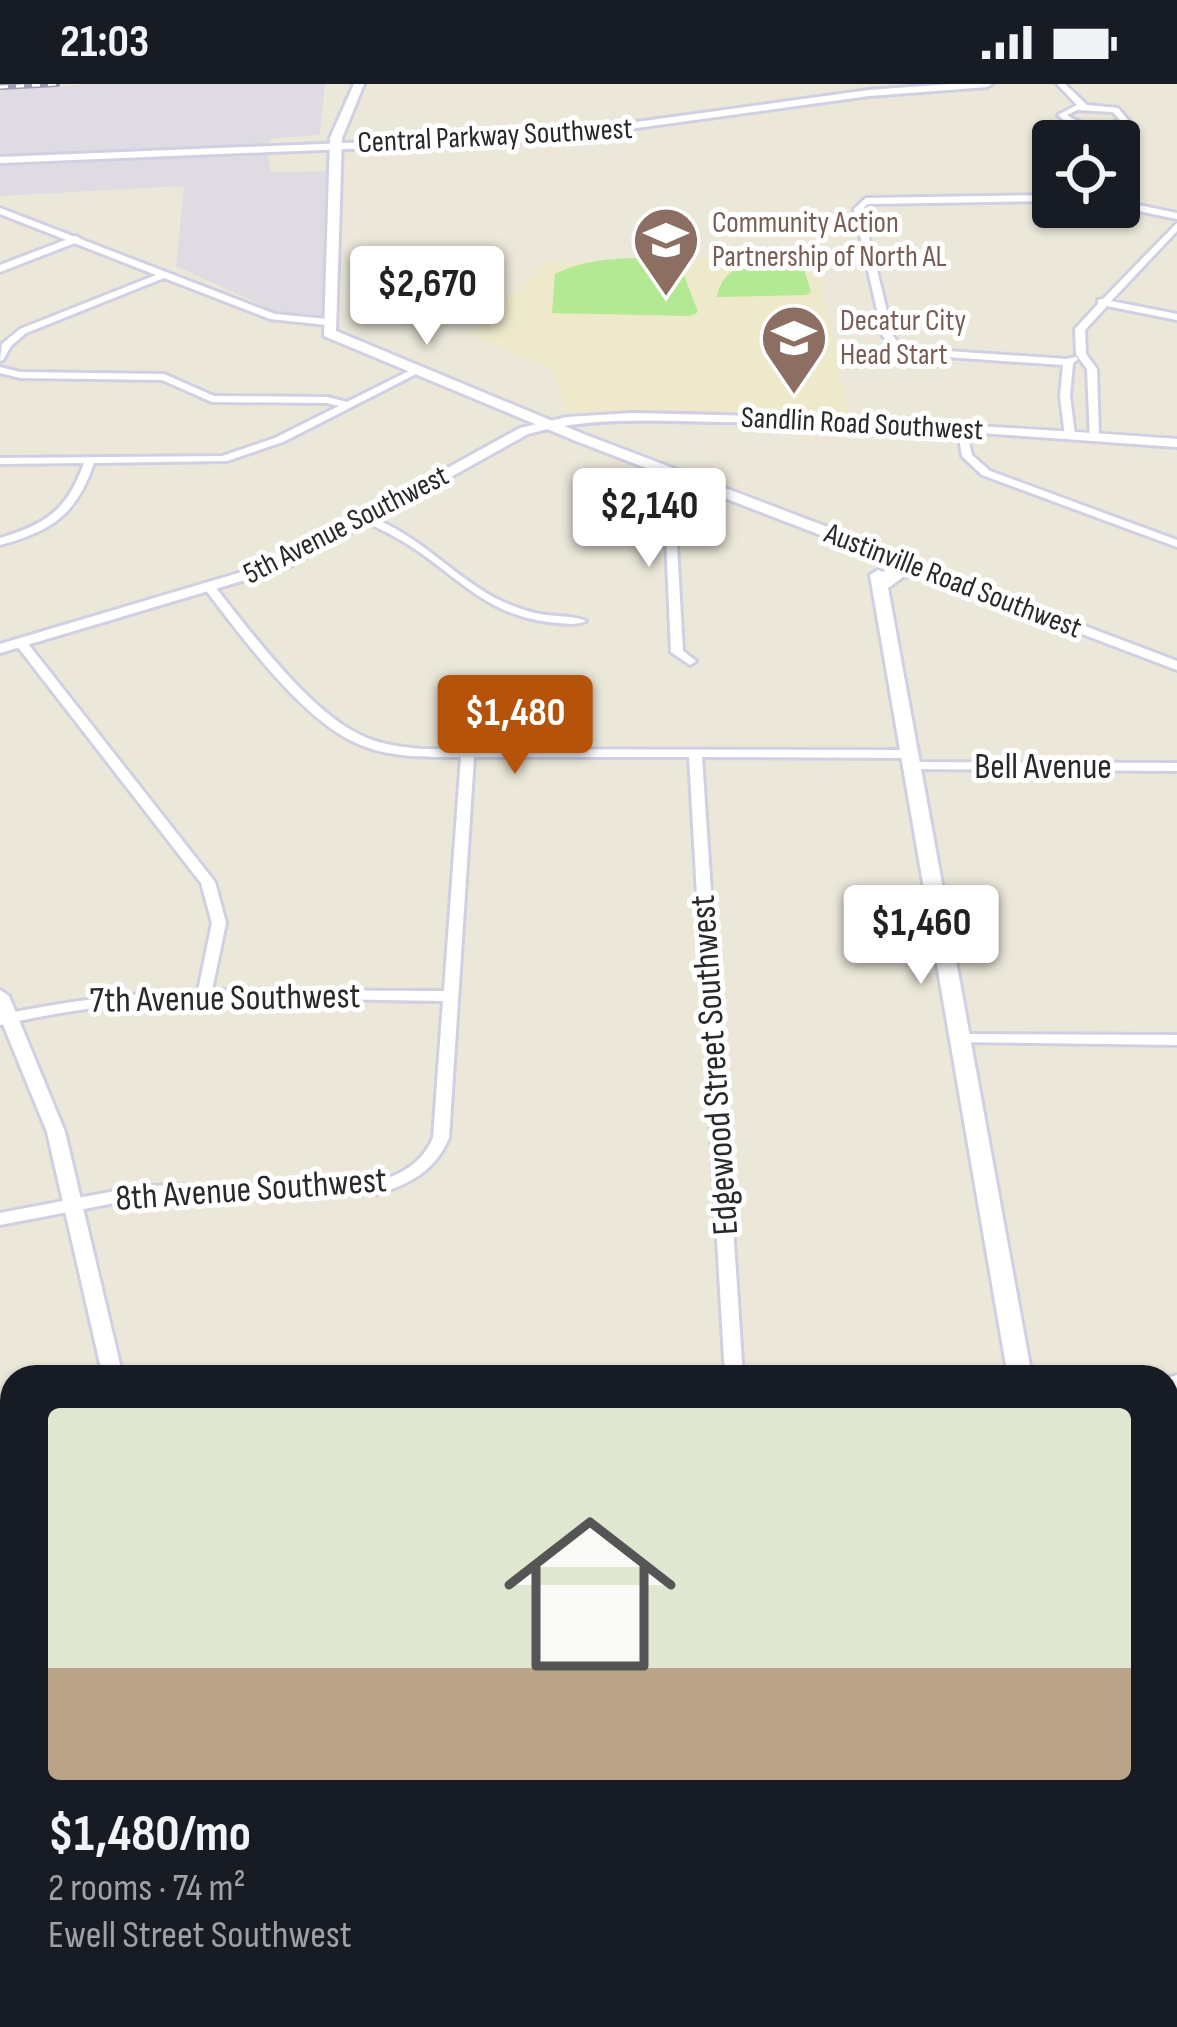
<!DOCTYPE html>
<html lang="en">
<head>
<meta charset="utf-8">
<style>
	body { margin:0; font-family:"Sofia Sans Condensed",sans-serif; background:#242831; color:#f1f3f6; height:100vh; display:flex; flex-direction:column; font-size:45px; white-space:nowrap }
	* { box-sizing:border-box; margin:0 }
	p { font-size:39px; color:#9ea1a6 }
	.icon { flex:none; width:66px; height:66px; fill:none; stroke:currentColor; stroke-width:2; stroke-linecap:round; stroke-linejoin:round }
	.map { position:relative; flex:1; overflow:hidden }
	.panel { position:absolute; left:0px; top:1281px; width:1179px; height:663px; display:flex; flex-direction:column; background:#171b24; border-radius:36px 36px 0 0; box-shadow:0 3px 9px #0004 }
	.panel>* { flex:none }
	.tools { position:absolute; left:1032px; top:36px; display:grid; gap:24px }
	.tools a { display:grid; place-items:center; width:108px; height:108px; border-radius:12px; background:#171b24; box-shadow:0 3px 9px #0004; font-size:60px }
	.price { position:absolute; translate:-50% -102px; padding:0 27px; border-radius:12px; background:#fff; color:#222; font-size:39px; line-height:78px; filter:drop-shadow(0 3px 6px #0008) }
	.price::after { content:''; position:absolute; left:50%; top:72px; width:36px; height:27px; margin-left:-18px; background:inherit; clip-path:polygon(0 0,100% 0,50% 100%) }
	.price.current { background:#b45309; color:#fff }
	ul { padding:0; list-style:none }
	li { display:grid; align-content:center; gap:24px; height:636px; padding:0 48px }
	li span { display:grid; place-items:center; height:372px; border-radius:12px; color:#555 }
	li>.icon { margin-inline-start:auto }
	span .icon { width:216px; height:216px; fill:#fffc; stroke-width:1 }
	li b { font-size:51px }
	.status { display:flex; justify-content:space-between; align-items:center; height:84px; padding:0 60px; background:#171b24; direction:ltr }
	.status svg { height:33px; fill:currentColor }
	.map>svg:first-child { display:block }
	.industrial { fill:#dfdbe3 }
	.education { fill:#ede9ca }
	.pitch { fill:#b2e992 }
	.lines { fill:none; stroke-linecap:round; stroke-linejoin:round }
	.minor-casing { stroke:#d0d0e2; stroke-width:6 }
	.tertiary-casing { stroke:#d0d0e2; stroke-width:6 }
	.secondary-casing { stroke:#d0d0e2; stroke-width:6 }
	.minor { fill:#fff; fill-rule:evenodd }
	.tertiary { fill:#fff; fill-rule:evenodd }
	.secondary { fill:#fff; fill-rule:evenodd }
	.rail-casing { stroke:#9f9db3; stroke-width:6 }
	.rail { stroke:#fff; stroke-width:3; stroke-dasharray:8; stroke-linecap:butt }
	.labels { text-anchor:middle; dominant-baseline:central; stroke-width:10; stroke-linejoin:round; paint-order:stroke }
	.far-street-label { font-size:30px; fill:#292929; stroke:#fff }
	.far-education-label { font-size:30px; fill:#785e54; stroke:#fff; text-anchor:start }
	.street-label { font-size:36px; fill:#292929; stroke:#fff }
</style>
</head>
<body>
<div class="status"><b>21:03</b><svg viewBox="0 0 49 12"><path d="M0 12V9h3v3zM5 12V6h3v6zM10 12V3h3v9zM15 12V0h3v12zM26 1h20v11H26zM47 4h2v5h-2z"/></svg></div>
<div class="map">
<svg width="1177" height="1943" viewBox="0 0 1177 1943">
	<rect width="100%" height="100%" fill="#ebe8da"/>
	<!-- industrial -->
	<path class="industrial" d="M92 0H325L320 51 270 55 267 68 271 88 331 87 323 232 314 238 278 229 176 182 184 102 0 112V5Z"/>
	<!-- education -->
	<path class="education" d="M816 169 848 330 568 329 550 284 471 251 545 179Z"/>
	<!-- pitch -->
	<path class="pitch" d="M677 173 698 228 690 232 552 229 555 190C592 171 636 175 677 173Z
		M800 173 811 208 806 211 717 213C723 175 768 176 800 173Z"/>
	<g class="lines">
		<!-- minor casing -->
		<g class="minor-casing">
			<path id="minor" d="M1057 0H1065L1087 21 1118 24 1129 37C1106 51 1078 50 1058 31L1077 21ZM1077 26 1113 28 1120 36C1101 44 1084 43 1067 31Z
				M1053 111V117L868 120 862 125 893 252 899 260 918 265 1066 275 1076 273 1078 275 1073 279 1070 312 1075 352 1070 355 1065 352 1060 312 1063 281 917 271 893 264 883 252 854 125 866 114Z
				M1119 117 1177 129V135L1119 123Z
				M0 124 275 230 327 235 332 238 327 241 270 235 164 194 26 249 11 262 3 276 0 277 2 260 20 245 156 191 0 130Z
				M1177 139V147L1111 217 1177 230V236L1107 222 1085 246 1086 270 1097 285 1099 353 1090 355 1087 285 1076 270 1075 245 1098 220V216L1103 215Z
				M0 283 20 288 164 290 214 312 327 313 347 318 413 285 422 287 283 358 227 377 94 379C76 431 52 447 0 461V454C47 440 67 426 84 379L0 380V374L222 372 275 354 339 322 327 319 212 318 162 296 20 294 0 289Z
				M957 342H965L972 371 990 387 1177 456V463L982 391 962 372Z
				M685 391 690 394 674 409 683 567 696 577 690 581 671 568 664 408Z
				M368 432C421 452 449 489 495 514 509 521 524 527 540 530 555 533 572 531 586 537 577 541 569 540 558 539 492 534 466 500 415 465 399 454 382 446 364 437L362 435Z
				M211 502 215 503C252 549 312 632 367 654 384 661 403 663 422 665L908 666 914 670 908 674 702 673 743 1293H725L689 673H474L449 1054C435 1087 410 1100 377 1110L141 1114 0 1141V1129L141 1102 377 1098C402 1090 422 1079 433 1054L443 917C332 916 220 909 110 922 73 926 36 933 0 941V931C66 917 131 909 198 907L212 839 201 799 17 562V556H25L215 798 226 839 212 906 444 907 461 673C425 673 385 674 352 657 299 631 241 552 205 505Z
				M909 678 1177 679V687L904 685 903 682Z
				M959 950 1177 951V961L954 958 952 955Z
				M12 1362V1376L0 1379V1365Z
				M12 1715V1733L0 1735V1717Z
				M763 1932H785V1943H763Z"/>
		</g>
		<!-- tertiary casing -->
		<g class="tertiary-casing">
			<path id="tertiary" d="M950 0H992L987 3 869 12 541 57 0 79V73L541 51 869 6Z
				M76 152 81 155 80 157 0 188V181Z
				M632 329C814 332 995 342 1177 355V363C1025 352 872 340 720 338 656 337 591 332 528 350L289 483 0 569V560L279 477 520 344 567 333Z
				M900 472 1177 577V586L895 479 893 476Z
				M0 906 9 912 65 1048 123 1293H103L47 1048 0 933Z
				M1177 1291V1307L1167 1310V1294Z
				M312 1932H338L337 1943H311Z"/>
		</g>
		<!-- secondary casing -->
		<g class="secondary-casing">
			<path id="secondary" d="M354 0H364L342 54 336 247 586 351 906 473 908 476 903 483 924 480 932 485 930 488 903 493 888 504 1032 1293H1008L870 491 878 486 884 488 891 478 576 357 324 252 330 54Z
				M1129 1932H1159L1162 1943H1130Z"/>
		</g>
		<!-- minor -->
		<use href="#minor" class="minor"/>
		<!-- tertiary -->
		<use href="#tertiary" class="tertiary"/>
		<!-- secondary -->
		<use href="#secondary" class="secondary"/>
		<!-- rail casing -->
		<g class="rail-casing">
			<path id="rail" d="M0 3 57 0"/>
		</g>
		<!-- rail -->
		<use href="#rail" class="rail"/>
	</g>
	<!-- icons -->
	<defs>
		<g id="school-pin" transform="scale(3.45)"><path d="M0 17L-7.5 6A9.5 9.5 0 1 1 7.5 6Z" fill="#8d6e63" stroke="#fff"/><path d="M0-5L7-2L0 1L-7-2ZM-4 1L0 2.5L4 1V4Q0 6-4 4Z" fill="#fff"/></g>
	</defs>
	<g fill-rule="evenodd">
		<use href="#school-pin" x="666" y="156"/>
		<use href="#school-pin" x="794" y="254"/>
	</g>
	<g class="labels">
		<!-- far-street labels -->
		<g class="far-street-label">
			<text transform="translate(495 52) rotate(-3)">Central Parkway Southwest</text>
			<text transform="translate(862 340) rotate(3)">Sandlin Road Southwest</text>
			<text transform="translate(346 441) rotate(-27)">5th Avenue Southwest</text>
			<text transform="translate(953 497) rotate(21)">Austinville Road Southwest</text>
		</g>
		<!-- far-education labels -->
		<g class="far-education-label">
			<text x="712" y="139">Community Action<tspan x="712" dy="34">Partnership of North AL</tspan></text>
			<text x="840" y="237">Decatur City<tspan x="840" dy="34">Head Start</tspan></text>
		</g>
		<!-- street labels -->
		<g class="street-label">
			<text x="1043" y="683">Bell Avenue</text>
			<text transform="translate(225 915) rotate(-1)">7th Avenue Southwest</text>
			<text transform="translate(715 981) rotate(-94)">Edgewood Street Southwest</text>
			<text transform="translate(251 1106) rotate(-4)">8th Avenue Southwest</text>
		</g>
	</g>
</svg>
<div class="tools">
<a><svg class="icon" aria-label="locate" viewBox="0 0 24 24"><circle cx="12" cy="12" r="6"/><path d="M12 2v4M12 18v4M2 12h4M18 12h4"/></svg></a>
</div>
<b class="price" style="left:427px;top:264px">$2,670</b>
<b class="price" style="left:649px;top:486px">$2,140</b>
<b class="price current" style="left:515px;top:693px">$1,480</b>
<b class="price" style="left:921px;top:903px">$1,460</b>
<section class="panel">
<ul>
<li><span style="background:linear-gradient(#dfe7d0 70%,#b9a48a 0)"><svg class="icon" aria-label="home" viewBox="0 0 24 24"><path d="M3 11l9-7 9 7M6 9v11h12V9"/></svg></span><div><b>$1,480/mo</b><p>2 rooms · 74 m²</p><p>Ewell Street Southwest</p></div></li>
</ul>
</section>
</div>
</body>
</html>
